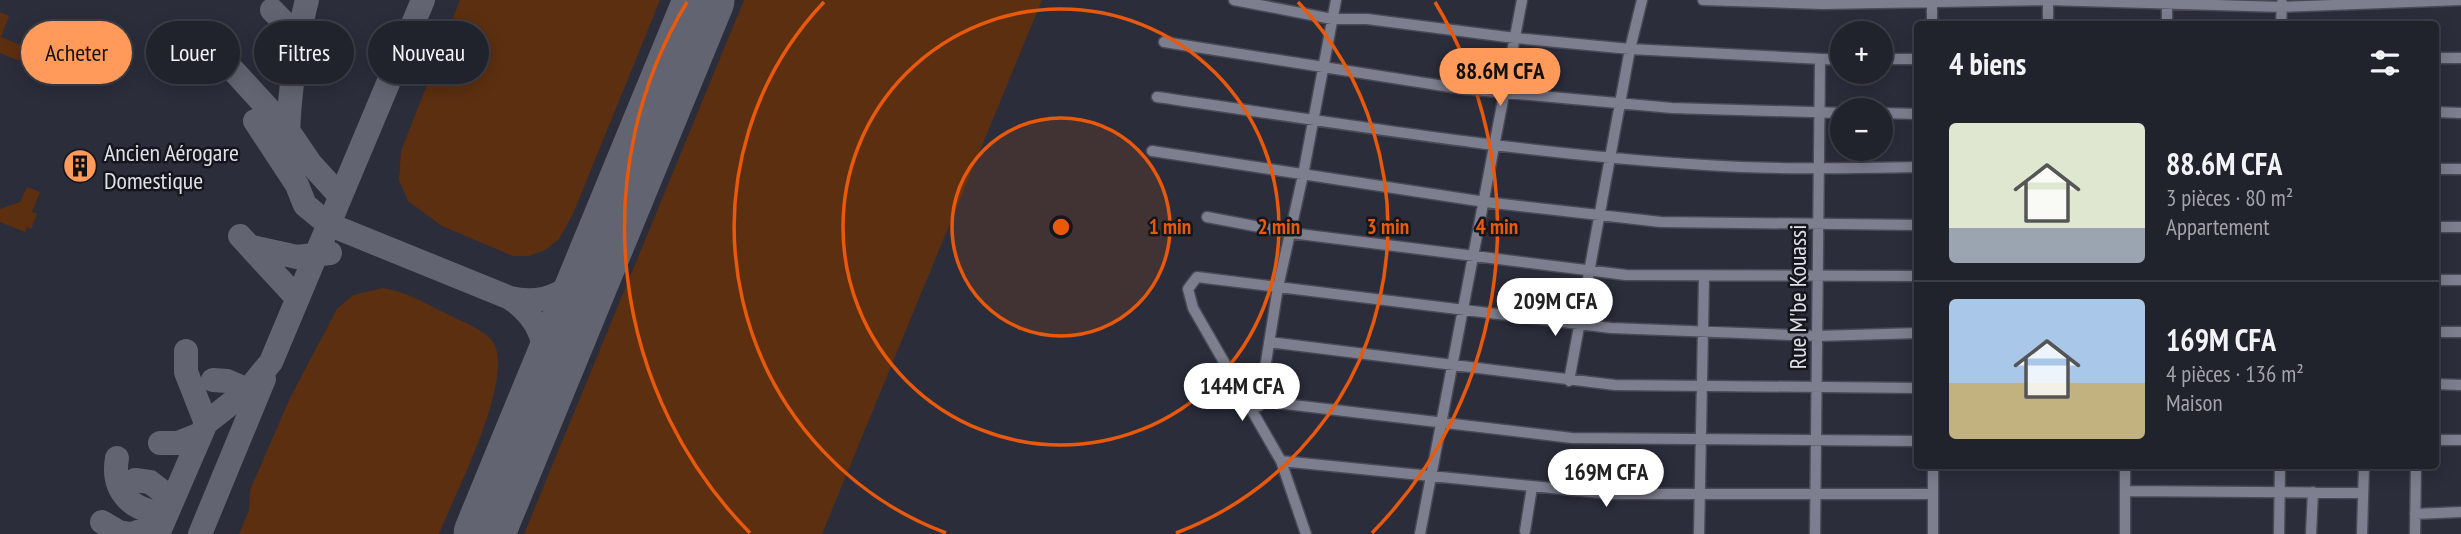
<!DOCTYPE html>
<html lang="fr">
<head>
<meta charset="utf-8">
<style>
	body { margin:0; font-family:"PT Sans Narrow",sans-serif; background:#282a34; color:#f1f3f6; height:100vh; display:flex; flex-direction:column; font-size:26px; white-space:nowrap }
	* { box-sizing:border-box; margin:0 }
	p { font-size:23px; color:#a2a4a9 }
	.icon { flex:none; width:38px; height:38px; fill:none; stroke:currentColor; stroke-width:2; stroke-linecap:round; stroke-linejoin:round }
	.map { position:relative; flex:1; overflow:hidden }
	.panel { position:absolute; left:1914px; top:21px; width:525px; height:448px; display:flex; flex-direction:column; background:#20222c; border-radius:7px; box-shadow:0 4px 18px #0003,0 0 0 2px #3d3f48 }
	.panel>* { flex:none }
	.hud { position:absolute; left:21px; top:21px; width:665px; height:63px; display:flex; gap:14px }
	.controls { position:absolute; left:1830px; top:21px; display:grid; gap:14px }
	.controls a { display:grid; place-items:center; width:63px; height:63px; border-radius:50%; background:#20222c; box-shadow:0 4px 18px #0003,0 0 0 2px #3d3f48; font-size:35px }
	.price { position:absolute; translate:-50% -60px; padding:0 16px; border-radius:24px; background:#fff; color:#222; font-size:23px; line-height:46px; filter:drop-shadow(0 2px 4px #0008) }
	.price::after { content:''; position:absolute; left:50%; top:42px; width:21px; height:16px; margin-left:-10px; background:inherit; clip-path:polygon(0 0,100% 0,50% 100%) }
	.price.current { background:#ff9a5b; color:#111 }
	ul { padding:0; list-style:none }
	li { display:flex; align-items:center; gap:21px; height:175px; padding:0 35px }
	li+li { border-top:2px solid #3d3f48 }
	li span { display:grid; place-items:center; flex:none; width:196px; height:140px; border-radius:7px; color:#555 }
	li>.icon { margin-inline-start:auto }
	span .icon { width:84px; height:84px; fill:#fffc; stroke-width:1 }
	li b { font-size:30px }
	h2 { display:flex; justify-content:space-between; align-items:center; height:84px; padding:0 35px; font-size:30px }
	.pill { padding:0 24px; border-radius:32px; background:#20222c; box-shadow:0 4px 18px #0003,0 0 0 2px #3d3f48; font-size:24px; line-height:63px }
	.pill.current { background:#ff9a5b; color:#111 }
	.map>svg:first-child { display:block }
	.green { fill:#5c2f10 }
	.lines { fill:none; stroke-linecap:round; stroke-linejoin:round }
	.taxiway { stroke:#626471; stroke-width:24 }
	.runway { stroke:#626471; stroke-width:61 }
	.street-casing { stroke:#494a56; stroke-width:13 }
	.street { stroke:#7d7f8f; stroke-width:10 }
	.ring { fill:none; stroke:#e8590c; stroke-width:3.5 }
	.labels { text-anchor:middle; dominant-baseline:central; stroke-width:5; stroke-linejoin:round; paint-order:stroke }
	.poi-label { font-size:24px; fill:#dfe1ea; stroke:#15161c; text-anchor:start }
	.street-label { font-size:24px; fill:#dfe1ea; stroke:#15161c }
	.centre { fill:#e8590c; stroke:#15161c; stroke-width:3.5 }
	.ring-label { font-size:21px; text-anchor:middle; font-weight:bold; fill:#e8590c; stroke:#15161c; stroke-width:5; stroke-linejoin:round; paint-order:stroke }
</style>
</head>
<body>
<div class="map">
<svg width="2461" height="534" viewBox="0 0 2461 534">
	<rect width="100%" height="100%" fill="#2b2d3b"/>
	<!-- green -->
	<path class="green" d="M460 0H660L573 214 559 239 545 250 529 256H513L442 226 408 201 399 180 401 151Z
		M744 0H1042L822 534H524Z
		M0 12 9 16 1 37 45 55 39 69 0 53Z
		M27 187 40 192 32 212 37 214 31 229 27 227 25 232 0 222V209L20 202Z
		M383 288C406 291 426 304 447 314 460 321 484 329 493 342 516 377 454 496 439 534H239L249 510 250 490 291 396 337 309 353 295Z"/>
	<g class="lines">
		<!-- taxiway -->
		<path class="taxiway" d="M272 10 298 37
			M232 69 287 129 310 163 340 196
			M255 121 297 185 305 205 328 224 510 298C543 320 547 346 546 384
			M292 172C281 137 297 37 307 0
			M240 236 297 298
			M252 247 297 257 330 253
			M510 298C548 307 572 289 596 262
			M186 351V372L206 423
			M213 380 227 381 248 390
			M160 443H178L201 434
			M117 458C111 493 134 513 167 513
			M135 480 150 482 172 499
			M102 522 119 532 130 534
			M132 534 162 524
			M158 534 206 423 248 390 271 362 423 0
			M200 534 264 379"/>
		<!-- runway -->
		<path class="runway" d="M484 534 704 0"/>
		<!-- street casing -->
		<g class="street-casing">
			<path id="street" d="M1234 0 1332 19H1367L1515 38 1630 49 1843 60
				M1703 0 1822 4 2048 0 2282 7 2461 0
				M1932 0V24
				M2048 0V24
				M2167 24V0
				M2281 24 2282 3
				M1164 42 1463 89 1672 108 1843 113
				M2436 58H2461
				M1881 59H1918
				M1157 97C1339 123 1521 154 1705 165 1776 170 1847 168 1918 167
				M2436 112 2461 113
				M1881 113 1918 114
				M1152 151 1485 202 1661 222 1918 225
				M2436 169H2461
				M1207 217 1291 233 1626 275 1918 276
				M2436 227H2461
				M2436 280H2461
				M2436 332H2461
				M1269 342 1615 385 1918 388
				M1569 381 1630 49 1642 0
				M2436 384 2461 385
				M1260 401 1572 438 1918 441
				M1259 406 1278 287 1303 175 1336 0
				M2436 440H2461
				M1281 461 1611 494H1933
				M1933 466V534
				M2126 491 2363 493
				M2415 514 2461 512
				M1525 531 1532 487
				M1306 534 1281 461 1193 308 1188 289 1197 277 1611 328 1818 336 1918 333
				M1420 534 1522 0
				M1699 534 1704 278
				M1815 534 1820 60
				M2125 534V466
				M2279 534 2280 466
				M2311 534 2313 492
				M2362 534 2364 466
				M2415 534 2416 466"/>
		</g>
		<!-- street -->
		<use href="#street" class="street"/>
	</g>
	<!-- distance rings -->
	<circle cx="1061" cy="227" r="109" fill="#e8590c" fill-opacity=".12"/>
	<g class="ring">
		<circle cx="1061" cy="227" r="109"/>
		<circle cx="1061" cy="227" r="218"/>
		<path d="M946 533A327 327 0 0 1 824 2M1298 2A327 327 0 0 1 1176 533"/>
		<path d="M750 533A436 436 0 0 1 687 2M1435 2A436 436 0 0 1 1372 533"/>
	</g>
	<!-- icons -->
	<defs>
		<g id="building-disc" transform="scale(1.75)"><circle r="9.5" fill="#ff9a5b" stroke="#15161c"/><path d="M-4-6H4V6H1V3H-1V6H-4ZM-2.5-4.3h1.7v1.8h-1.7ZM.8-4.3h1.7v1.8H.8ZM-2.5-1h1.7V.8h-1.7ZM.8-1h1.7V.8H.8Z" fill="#111"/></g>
	</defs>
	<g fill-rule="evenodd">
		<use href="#building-disc" x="80" y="166"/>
	</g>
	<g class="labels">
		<!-- poi labels -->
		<g class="poi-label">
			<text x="104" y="152">Ancien Aérogare<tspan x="104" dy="28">Domestique</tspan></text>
		</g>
		<!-- street labels -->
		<g class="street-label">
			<text transform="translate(1797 297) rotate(-90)">Rue M'be Kouassi</text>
		</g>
	</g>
	<circle cx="1061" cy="227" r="10" class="centre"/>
	<g class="ring-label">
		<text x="1170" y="234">1 min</text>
		<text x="1279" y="234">2 min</text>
		<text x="1388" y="234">3 min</text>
		<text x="1497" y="234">4 min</text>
	</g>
</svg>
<div class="controls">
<a>+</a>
<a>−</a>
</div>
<b class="price current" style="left:1500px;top:108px">88.6M CFA</b>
<b class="price" style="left:1555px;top:338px">209M CFA</b>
<b class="price" style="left:1242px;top:423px">144M CFA</b>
<b class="price" style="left:1606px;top:509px">169M CFA</b>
<div class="hud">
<a class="pill current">Acheter</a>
<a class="pill">Louer</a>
<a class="pill">Filtres</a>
<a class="pill">Nouveau</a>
</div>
<section class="panel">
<h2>4 biens<svg class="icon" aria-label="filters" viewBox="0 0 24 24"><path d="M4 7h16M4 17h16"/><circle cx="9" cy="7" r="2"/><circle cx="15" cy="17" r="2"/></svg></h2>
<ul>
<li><span style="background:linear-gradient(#dfe7d0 75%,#9aa5b1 0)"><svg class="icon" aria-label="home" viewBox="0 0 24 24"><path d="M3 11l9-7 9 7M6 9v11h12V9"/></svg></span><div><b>88.6M CFA</b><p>3 pièces · 80 m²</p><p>Appartement</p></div></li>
<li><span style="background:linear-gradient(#a9c7e8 60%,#c2b280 0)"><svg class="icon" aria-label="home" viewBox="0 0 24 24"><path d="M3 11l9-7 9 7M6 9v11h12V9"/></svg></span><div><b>169M CFA</b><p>4 pièces · 136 m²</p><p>Maison</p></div></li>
</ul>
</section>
</div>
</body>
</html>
